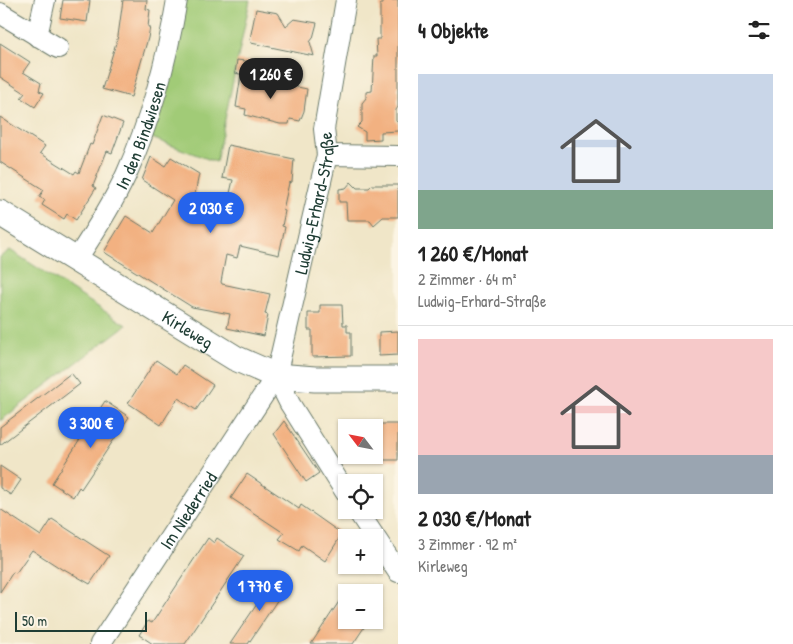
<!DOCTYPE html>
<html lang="de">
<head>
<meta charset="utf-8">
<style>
	body { margin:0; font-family:"Patrick Hand",sans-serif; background:#f6f6f6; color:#222; height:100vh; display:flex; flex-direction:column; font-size:19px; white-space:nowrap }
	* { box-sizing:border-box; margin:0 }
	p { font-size:16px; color:#767676 }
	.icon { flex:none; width:28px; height:28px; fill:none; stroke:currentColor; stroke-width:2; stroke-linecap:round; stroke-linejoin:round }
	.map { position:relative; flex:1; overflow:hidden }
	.side { display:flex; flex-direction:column; background:#fff; width:395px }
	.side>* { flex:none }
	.needle { width:32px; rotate:302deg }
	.controls { position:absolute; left:338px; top:419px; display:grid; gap:10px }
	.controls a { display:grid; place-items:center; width:45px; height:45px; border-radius:0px; background:#fff; box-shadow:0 1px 4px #0004; font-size:25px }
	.scale { position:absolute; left:15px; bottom:12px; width:132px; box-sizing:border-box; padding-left:5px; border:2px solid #1f3d34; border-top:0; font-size:14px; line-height:18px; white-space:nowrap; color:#1f3d34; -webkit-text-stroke:4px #fcf5e5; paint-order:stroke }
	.price { position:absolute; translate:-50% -42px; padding:0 11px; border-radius:18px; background:#2563eb; color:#fff; font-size:16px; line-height:32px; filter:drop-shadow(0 1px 2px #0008) }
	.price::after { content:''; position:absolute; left:50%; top:30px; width:15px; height:11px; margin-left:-8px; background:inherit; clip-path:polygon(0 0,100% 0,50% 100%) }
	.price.active { background:#222; color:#fff }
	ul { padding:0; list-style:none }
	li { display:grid; align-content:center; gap:10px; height:265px; padding:0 20px }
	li+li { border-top:1px solid #e0e0e0 }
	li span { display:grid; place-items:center; height:155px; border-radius:0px; color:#555 }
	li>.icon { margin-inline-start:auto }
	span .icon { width:90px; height:90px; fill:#fffc; stroke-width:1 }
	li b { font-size:21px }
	h2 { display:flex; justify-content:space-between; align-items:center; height:60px; padding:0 20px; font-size:21px }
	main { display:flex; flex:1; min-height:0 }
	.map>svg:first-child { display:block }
	.green { fill:#a1cb77; stroke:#608456 }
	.building { fill:#f2b181 }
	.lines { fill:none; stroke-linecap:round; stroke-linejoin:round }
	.minor-casing { stroke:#687868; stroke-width:22 }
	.tertiary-casing { stroke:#687868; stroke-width:27 }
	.minor { stroke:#fff; stroke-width:20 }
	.tertiary { stroke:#fff; stroke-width:25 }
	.labels { text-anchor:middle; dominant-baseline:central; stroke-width:4; stroke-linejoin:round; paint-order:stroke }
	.street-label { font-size:18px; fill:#1f3d34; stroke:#fcf5e5 }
</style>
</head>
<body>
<main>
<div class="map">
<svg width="398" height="644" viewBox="0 0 398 644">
	<rect width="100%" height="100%" fill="#fcf5e5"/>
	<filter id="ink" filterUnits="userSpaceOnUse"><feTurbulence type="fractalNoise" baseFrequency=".02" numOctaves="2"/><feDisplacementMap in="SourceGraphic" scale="10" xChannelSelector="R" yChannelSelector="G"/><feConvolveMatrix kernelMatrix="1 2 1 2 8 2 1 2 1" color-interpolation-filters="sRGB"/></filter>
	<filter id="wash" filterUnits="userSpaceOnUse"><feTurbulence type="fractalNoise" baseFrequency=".0096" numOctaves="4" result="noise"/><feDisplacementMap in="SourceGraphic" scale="20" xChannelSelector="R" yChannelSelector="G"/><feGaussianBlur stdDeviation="1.12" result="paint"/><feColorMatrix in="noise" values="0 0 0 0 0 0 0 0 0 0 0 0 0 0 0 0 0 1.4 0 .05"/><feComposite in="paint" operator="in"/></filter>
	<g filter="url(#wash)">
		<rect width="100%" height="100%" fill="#f0e6c8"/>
		<!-- green -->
		<path class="green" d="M185 0H250L216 162 149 137Z
			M10 250 126 325 0 421V257Z"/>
		<g id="blocks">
			<!-- building -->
			<path class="building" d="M63 0H90L87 22 60 18Z
				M123 0H147L146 9 150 10 148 27H150L148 38 131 97 102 89 118 36Z
				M383 0H398V107L396 110V121L398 123V131L381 132V139L365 140V132L357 127 362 122V103L366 98V92L372 91 374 56H377L376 39H380V4H383Z
				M256 9 278 13 286 26 294 19 317 23 313 38 310 42 314 56 251 43 250 39Z
				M0 43 30 62 23 72 41 83 39 91 44 93 35 107 21 98 25 93 0 77Z
				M237 60 252 62 249 76 235 73Z
				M241 75 307 89 304 111 300 121 290 119 289 124H280L245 115 246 109 236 107Z
				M103 115 123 123 112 153 107 151 93 186 96 188 76 220 67 214 64 219 42 205 45 200 39 197 44 190 0 162V117L45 146 40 153 74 174 76 171 79 173 90 144 92 145Z
				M228 145 294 159 292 182 289 183 283 210 285 211 282 226 285 227 279 255 240 246 237 258 226 255 221 282 222 284 270 294 265 314 268 315 264 336 227 328 230 314 192 307 104 252 126 216 153 233 173 200 142 180 151 157 165 166 171 157 199 174 193 204 226 211 233 180 222 178Z
				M351 182 357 188H369L372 185H398V217H383L374 225 370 220H347L346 202H339V189L346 188Z
				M320 305H342L343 325H347V332H351V356L312 357V330H308V313H320Z
				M398 331V355L379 356V332Z
				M156 360 177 374 183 365 213 385 196 410 178 398 161 425 128 403Z
				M71 373 80 384 0 445V427Z
				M105 401 129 417 81 489 79 487 73 497 52 483Z
				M284 421 319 473 306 482 274 434Z
				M374 424H398V460H374Z
				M0 466 21 480 11 495 0 488Z
				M247 474 299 509 301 505 342 534 325 561 302 545 299 551 279 539 284 533 231 498Z
				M0 509 41 536 52 519 109 556 90 584 64 569 63 570 32 550 16 573 13 572 0 592Z
				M208 538 214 543 217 538 244 556 185 644H153L139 635 148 621 152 623Z
				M276 576 288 584 248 644H230Z
				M346 591V620H369L353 644H311Z"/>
		</g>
	</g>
	<g filter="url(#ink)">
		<use href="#blocks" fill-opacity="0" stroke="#687868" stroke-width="1"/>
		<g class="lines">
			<!-- minor casing -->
			<g class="minor-casing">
				<g id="minor">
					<path d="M0 13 58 48"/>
					<path d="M37 36 45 0"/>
					<path d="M327 155 398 156"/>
					<path id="s1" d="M76 260C94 233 112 205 126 175 151 119 167 60 177 0"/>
					<path d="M276 376 290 404 346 493"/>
					<path d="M357 510 398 572"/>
					<path id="s2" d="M100 644 276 376 327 155 324 129 346 0"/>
				</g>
			</g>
			<!-- tertiary casing -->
			<g class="tertiary-casing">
				<g id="tertiary">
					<path id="s3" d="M0 213 235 358 276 376 315 379H398"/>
				</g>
			</g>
			<!-- minor -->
			<use href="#minor" class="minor"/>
			<!-- tertiary -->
			<use href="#tertiary" class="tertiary"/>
		</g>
	</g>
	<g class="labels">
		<!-- street labels -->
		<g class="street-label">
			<text stroke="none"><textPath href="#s1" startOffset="141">In den Bindwiesen</textPath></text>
			<text stroke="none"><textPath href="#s2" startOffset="498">Ludwig-Erhard-Straße</textPath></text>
			<text stroke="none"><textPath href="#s3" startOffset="221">Kirleweg</textPath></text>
			<text stroke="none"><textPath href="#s2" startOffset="160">Im Niederried</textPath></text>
		</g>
	</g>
</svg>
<div class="controls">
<a><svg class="needle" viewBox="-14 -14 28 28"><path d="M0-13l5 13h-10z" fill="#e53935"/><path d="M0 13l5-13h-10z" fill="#767676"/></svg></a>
<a><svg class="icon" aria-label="locate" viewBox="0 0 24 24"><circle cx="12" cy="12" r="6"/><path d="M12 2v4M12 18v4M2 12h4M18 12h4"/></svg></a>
<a>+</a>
<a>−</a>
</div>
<div class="scale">50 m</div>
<b class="price active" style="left:271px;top:100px">1 260 €</b>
<b class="price" style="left:211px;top:234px">2 030 €</b>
<b class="price" style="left:91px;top:449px">3 300 €</b>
<b class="price" style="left:260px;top:612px">1 770 €</b>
</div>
<section class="side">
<h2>4 Objekte<svg class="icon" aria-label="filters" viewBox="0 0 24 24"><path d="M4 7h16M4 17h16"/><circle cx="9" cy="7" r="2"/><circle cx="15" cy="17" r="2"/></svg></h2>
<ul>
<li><span style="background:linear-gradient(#c9d6e8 75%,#7fa58c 0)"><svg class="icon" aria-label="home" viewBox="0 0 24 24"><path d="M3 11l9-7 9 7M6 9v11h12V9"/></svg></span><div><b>1 260 €/Monat</b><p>2 Zimmer · 64 m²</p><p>Ludwig-Erhard-Straße</p></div></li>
<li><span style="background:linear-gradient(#f6c9c9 75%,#9aa5b1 0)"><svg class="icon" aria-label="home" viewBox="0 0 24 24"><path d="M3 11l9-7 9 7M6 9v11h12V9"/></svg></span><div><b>2 030 €/Monat</b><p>3 Zimmer · 92 m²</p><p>Kirleweg</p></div></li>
</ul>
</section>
</main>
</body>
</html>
